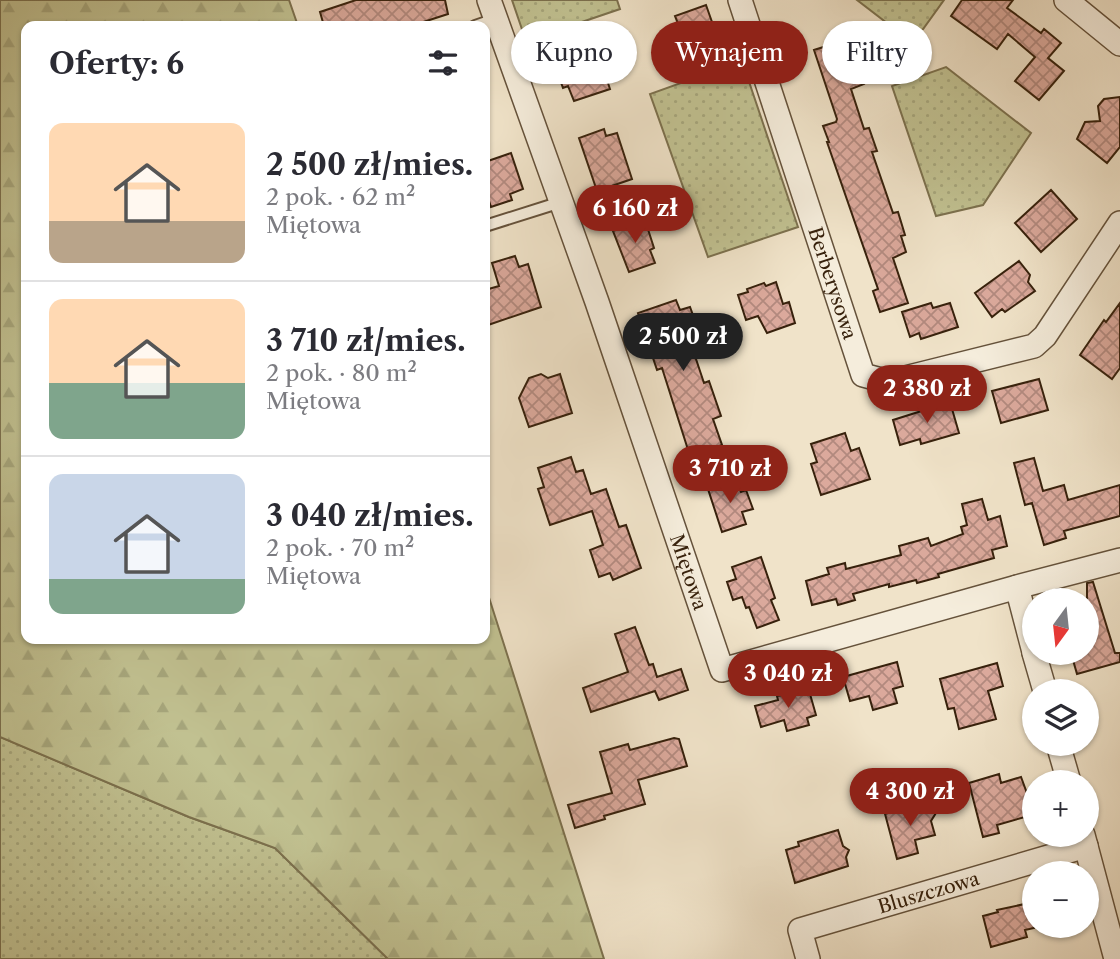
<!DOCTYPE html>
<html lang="pl">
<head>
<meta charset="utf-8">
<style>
	body { margin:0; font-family:"Libre Caslon Text",serif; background:#f7f7f7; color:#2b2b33; height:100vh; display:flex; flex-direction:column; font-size:26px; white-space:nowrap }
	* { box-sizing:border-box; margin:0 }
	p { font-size:23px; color:#7c7c81 }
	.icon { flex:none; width:38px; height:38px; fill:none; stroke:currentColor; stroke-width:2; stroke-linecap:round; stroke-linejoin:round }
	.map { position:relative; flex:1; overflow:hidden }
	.sheet { position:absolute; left:21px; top:21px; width:469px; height:623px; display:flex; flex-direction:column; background:#fff; border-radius:14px; box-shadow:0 2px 5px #0004 }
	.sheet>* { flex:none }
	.guide { position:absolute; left:511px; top:21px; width:504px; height:63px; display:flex; gap:14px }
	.needle { width:46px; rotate:195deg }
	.fabs { position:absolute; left:1022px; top:588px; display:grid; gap:14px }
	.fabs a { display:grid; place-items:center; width:77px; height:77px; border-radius:50%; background:#fff; box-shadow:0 2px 5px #0004; font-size:35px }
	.price { position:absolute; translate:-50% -60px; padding:0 16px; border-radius:24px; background:#8f2418; color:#fff; font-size:23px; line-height:46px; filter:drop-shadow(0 2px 4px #0008) }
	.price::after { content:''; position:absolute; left:50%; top:42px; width:21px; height:16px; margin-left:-10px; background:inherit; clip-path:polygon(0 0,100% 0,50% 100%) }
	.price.current { background:#222; color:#fff }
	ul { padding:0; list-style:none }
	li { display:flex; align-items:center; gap:21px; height:175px; padding:0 28px }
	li+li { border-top:2px solid #e1e1e2 }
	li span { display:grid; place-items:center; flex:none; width:196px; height:140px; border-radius:14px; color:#555 }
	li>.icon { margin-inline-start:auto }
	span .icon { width:84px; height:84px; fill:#fffc; stroke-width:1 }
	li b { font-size:30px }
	h2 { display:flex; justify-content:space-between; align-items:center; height:84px; padding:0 28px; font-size:30px }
	.chip { padding:0 24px; border-radius:32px; background:#fff; box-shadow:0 2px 5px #0004; font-size:24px; line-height:63px }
	.chip.current { background:#8f2418; color:#fff }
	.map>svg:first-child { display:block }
	.grass { fill:url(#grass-dots); stroke:#7c714e; stroke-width:2 }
	.forest { fill:url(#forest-firs); stroke:#7c714e; stroke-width:2 }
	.building { fill:url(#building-cross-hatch); stroke:#37210c; stroke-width:2 }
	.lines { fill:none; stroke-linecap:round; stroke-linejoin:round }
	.lane-casing { stroke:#65523b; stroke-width:14 }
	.street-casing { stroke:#65523b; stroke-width:26 }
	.lane { stroke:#f5eddc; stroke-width:10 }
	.street { stroke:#f5eddc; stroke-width:23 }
	.labels { text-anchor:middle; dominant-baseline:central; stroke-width:5; stroke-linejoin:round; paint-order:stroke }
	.street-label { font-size:19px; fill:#37210c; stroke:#f5eddc }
</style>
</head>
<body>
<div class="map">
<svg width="1120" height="959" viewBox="0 0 1120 959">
	<defs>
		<pattern id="grass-dots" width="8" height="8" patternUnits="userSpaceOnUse" patternTransform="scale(1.75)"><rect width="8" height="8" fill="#c1c191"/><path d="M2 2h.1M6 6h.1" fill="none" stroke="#a6a67c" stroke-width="1.8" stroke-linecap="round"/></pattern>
		<pattern id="forest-firs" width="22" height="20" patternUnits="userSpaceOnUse" patternTransform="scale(1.75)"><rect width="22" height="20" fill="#c1c191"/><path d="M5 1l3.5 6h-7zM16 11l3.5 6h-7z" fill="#a6a67c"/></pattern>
		<pattern id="building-cross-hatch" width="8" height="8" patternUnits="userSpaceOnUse" patternTransform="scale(1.75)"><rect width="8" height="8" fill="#dba99c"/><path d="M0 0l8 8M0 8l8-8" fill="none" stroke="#b2897e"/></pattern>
	</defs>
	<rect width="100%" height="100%" fill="#f0e3c9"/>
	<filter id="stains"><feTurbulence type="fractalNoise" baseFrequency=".00286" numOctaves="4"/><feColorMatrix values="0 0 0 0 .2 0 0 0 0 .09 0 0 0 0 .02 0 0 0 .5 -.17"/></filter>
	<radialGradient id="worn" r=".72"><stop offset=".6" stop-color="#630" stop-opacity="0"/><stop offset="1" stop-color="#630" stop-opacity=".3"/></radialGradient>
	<!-- grass -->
	<path class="grass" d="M512 0H617L620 9 526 41Z
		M857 0H944L913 43Z
		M742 61 798 227 708 257 650 94Z
		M946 67 1031 133 983 205 936 216 892 86Z
		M0 737 189 817 275 848 388 959H0Z"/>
	<!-- forest -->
	<path class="forest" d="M0 0H289L298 26H26V639H485V585L604 959H388L275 848 189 817 0 737Z"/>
	<!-- building -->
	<path class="building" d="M356 0H445L448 14 411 26H324L320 12Z
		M962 0H1013L1007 8 1041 33 1044 29 1061 43 1048 58 1064 71 1039 100 1015 81 1035 57 1008 34 997 49 951 16Z
		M706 5 724 56 695 66 675 16Z
		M592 35 610 89 574 101 568 86 563 88 559 77 555 65 561 63 556 48Z
		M849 39 864 84 851 89 864 129 869 128 877 151 872 152 893 213 898 212 905 235 901 236 906 252 893 258 908 303 880 312 873 291 878 289 827 142H829L823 126 836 122 837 119 814 50Z
		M1120 97V147L1107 163 1077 139 1085 122 1100 121 1098 106 1104 99Z
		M604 129 606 136 617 133 632 179 597 191 579 138Z
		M511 153 523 189 510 194 512 200 491 207 489 201 485 202V162Z
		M1051 190 1077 219 1041 252 1015 223Z
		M645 220 654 248 650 250 655 263 629 272 613 231 624 227 628 221 635 223Z
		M515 256 519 267 528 264 541 307 485 326V290L499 286 492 263Z
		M1019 261 1030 275 1028 282 1035 291 1005 312 1002 309 992 317 975 293Z
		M776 282 783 304 789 302 795 323 767 333 758 316 746 320 738 295 748 292 747 289 764 283 766 286Z
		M676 300 680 310 690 307 703 343 692 347 704 383 709 381 721 416 713 419 722 445 690 456 662 368 657 370 638 313Z
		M931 303 933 308 950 303 958 327 921 339 919 333 910 337 902 312Z
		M1120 303V368L1112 379 1080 355 1104 320 1106 322Z
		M541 374 548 378 560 374 572 413 529 427 519 398 529 378Z
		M1039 379 1048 410 1001 423 992 391Z
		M950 402 959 433 921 444 920 439 900 445 893 420Z
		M845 433 851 451 859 448 870 479 821 495 811 464 817 462 811 444Z
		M571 457 576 472 583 470 591 494 606 489 619 527 626 525 641 568 613 580 610 573 599 577 590 550 603 545 592 511 550 525 538 489 544 487 538 468Z
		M1034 458 1043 491 1064 485 1068 500 1120 485V516L1064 531 1066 538 1044 545 1032 503 1025 505 1014 463Z
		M736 479 741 492 746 490 753 509 742 512 746 524 722 532 708 489Z
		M982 499 988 520 1000 516 1007 546 992 550 994 558 938 574 939 577 917 583 916 580 889 587V584L853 594 855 600 838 605 836 599 812 605 806 581 829 574 827 568 845 563 846 569 901 555 899 546 928 538 931 546 963 534 961 527 967 525 962 504Z
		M761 557 775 598 771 600 779 620 757 628 749 607 746 608 742 597 733 600 727 582 736 579 732 567Z
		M1093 582 1115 653H1120V662L1077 674 1071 653H1087V583Z
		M635 627 649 665 653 664 657 677 681 669 688 690 659 700 655 691 591 712 583 688 628 672 615 634Z
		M897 662 903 686 893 689 897 703 873 710 869 696 850 701 843 677Z
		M997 663 1003 686 988 691 996 719 959 729 954 708 948 709 940 679Z
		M808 687 816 715 807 718 809 725 787 731 784 720 761 727 755 706 778 700 777 696 793 693Z
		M674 738 679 739 687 766 638 780 645 804 604 816 605 819 575 828 568 805 612 793 600 752 628 744 630 750Z
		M999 774 1001 783 1021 777 1032 807V815L997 825 999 833 983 837 969 783Z
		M925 800 928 809 936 813 931 821 935 835 915 840 918 853 897 859 885 814Z
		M838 830 843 846 849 850 846 857 848 866 795 883 786 850 799 846 798 842Z
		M1034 902V928L1025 930 1027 937 991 947 983 916 998 912 997 910Z"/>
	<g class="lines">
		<!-- lane casing -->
		<g class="lane-casing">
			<path id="lane" d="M475 26 495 19
				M485 226 561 202"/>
		</g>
		<!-- street casing -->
		<g class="street-casing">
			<g id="street">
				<path id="s1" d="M489 0 597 302 722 670 1017 587 1034 652"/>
				<path id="s2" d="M740 0 863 375 889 382 1034 346 1045 336 1120 223"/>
				<path d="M1066 0 1120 44"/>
				<path d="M1017 587 1120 560"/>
				<path d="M1034 653 1045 691"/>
				<path d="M1058 744 1069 782"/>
				<path d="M1083 835 1116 959"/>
				<path id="s3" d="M808 959 800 930 1086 846"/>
			</g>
		</g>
		<!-- lane -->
		<use href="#lane" class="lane"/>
		<!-- street -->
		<use href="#street" class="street"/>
	</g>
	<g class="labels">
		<!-- street labels -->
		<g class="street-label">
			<text stroke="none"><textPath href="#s2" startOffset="298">Berberysowa</textPath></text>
			<text stroke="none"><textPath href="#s1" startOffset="606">Miętowa</textPath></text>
			<text stroke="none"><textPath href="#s3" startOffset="164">Bluszczowa</textPath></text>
		</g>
	</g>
	<rect width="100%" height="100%" filter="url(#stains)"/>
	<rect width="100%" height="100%" fill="url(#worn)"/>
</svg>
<div class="fabs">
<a><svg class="needle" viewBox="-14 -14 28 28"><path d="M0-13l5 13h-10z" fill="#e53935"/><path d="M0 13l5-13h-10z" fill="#7c7c81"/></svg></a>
<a><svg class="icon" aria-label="layers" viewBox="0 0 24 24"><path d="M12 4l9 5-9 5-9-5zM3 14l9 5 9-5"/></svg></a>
<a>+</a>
<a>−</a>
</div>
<b class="price" style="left:635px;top:245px">6 160 zł</b>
<b class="price current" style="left:683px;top:373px">2 500 zł</b>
<b class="price" style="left:927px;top:425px">2 380 zł</b>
<b class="price" style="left:730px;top:505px">3 710 zł</b>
<b class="price" style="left:788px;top:710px">3 040 zł</b>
<b class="price" style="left:910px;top:828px">4 300 zł</b>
<div class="guide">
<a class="chip">Kupno</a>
<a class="chip current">Wynajem</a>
<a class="chip">Filtry</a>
</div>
<section class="sheet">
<h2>Oferty: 6<svg class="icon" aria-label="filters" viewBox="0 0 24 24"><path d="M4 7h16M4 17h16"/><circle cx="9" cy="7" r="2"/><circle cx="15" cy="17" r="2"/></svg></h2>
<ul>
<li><span style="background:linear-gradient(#ffd9b3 70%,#b9a48a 0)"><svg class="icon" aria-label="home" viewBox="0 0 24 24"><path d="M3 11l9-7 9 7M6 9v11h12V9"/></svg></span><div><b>2 500 zł/mies.</b><p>2 pok. · 62 m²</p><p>Miętowa</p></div></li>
<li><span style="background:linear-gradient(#ffd9b3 60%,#7fa58c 0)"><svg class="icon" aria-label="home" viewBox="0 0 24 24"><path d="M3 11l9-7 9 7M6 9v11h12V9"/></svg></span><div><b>3 710 zł/mies.</b><p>2 pok. · 80 m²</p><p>Miętowa</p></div></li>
<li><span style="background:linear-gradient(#c9d6e8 75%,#7fa58c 0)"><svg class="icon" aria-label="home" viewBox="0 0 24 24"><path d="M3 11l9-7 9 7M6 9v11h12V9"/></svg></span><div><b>3 040 zł/mies.</b><p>2 pok. · 70 m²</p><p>Miętowa</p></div></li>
</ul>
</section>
</div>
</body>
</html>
